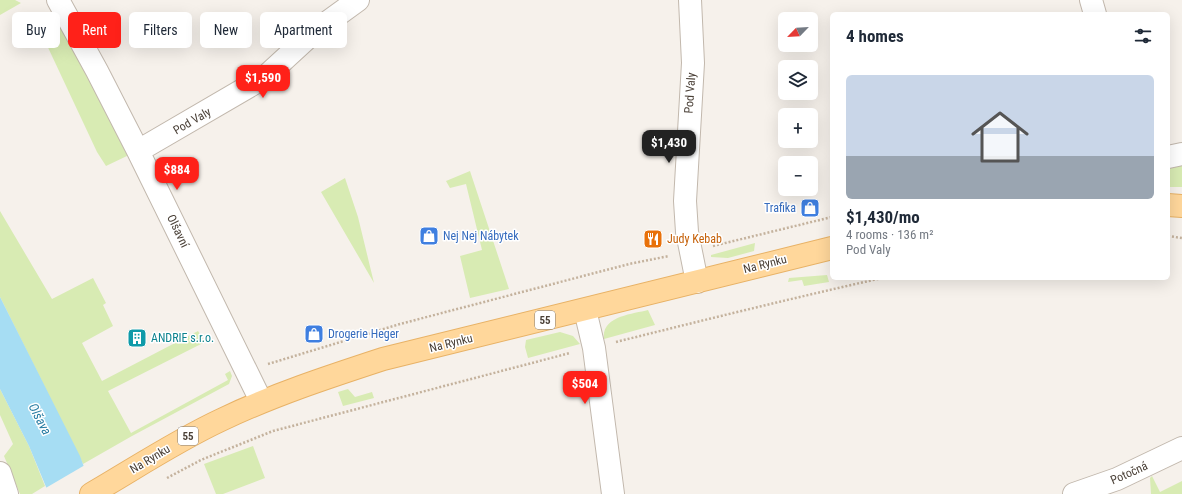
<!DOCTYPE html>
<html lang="en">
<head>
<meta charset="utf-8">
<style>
	body { margin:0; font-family:"Roboto Condensed",sans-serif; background:#f2f2f3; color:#1f2937; height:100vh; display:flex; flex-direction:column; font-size:15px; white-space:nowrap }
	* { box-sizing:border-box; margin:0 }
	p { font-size:13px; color:#747a83 }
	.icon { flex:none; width:22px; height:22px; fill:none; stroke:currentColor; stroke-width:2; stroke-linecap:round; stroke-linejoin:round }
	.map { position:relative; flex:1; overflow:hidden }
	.details { position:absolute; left:830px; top:12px; width:340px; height:268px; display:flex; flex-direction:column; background:#fff; border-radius:6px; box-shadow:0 4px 16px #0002 }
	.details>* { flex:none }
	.guide { position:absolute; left:12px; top:12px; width:380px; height:36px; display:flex; gap:8px }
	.needle { width:26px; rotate:245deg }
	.buttons { position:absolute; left:778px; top:12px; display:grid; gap:8px }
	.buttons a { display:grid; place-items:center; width:40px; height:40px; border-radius:6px; background:#fff; box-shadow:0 4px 16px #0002; font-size:20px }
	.price { position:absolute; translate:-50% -34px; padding:0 9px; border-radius:8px; background:#ff2119; color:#fff; font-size:13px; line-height:26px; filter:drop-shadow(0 1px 2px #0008) }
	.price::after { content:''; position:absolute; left:50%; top:24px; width:12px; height:9px; margin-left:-6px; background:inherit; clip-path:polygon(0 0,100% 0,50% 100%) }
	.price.on { background:#222; color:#fff }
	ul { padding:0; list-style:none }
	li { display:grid; align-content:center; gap:8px; height:212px; padding:0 16px }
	li span { display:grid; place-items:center; height:124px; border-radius:6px; color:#555 }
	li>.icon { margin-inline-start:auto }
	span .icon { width:72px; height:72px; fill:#fffc; stroke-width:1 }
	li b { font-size:17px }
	h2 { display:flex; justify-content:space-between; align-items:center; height:48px; padding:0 16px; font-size:17px }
	.tag { padding:0 14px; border-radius:6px; background:#fff; box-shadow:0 4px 16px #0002; font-size:14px; line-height:36px }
	.tag.on { background:#ff2119; color:#fff }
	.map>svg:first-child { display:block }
	.green { fill:#d8ebb3 }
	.water { fill:#a6ddf3 }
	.pier { fill:#f6f1eb }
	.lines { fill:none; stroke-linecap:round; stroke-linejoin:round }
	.minor-casing { stroke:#c2b8ad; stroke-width:24 }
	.major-casing { stroke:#e8b266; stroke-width:24 }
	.path { stroke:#c4b29d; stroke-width:2.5; stroke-dasharray:2 2; stroke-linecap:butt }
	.minor { stroke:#fff; stroke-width:22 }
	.major { stroke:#ffd79b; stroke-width:22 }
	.labels { text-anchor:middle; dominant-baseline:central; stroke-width:3; stroke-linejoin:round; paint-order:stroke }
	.shield { fill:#fff; stroke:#817a74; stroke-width:1 }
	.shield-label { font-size:11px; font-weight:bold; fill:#4b4138 }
	.street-label { font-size:12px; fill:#4b4138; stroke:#fff }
	.shop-label { font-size:12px; fill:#366cbe; stroke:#fff; text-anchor:start }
	.food-label { font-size:12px; fill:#c56008; stroke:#fff; text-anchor:start }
	.culture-label { font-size:12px; fill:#0d838f; stroke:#fff; text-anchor:start }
	.water-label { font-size:13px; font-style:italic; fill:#287ca2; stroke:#fff }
</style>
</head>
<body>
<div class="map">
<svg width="1182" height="494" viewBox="0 0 1182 494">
	<rect width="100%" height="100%" fill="#f6f1eb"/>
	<!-- green -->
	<path class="green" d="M0 0H15L21 3 0 15Z
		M53 16 63 29 129 155 106 166 97 152 37 24Z
		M1182 165V187H1168V168Z
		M470 171 509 289 470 298 460 256 482 250 466 184 450 188 446 181Z
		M345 178 358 217 374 283 321 192Z
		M0 211 52 299 93 278 106 303 103 305 113 326 82 343 102 381 198 331 205 342 108 391 131 433 228 380 225 374 230 371 232 376 229 384 132 436 83 464 0 297Z
		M755 243 754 251 728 258 711 257V255Z
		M827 275 829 282 804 286 802 280 788 282 789 278Z
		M648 310 655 325 604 339C601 316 633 314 648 310Z
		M560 332 573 336 580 344 528 358 525 347 526 340Z
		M0 389 29 446 45 486 32 494H20L4 456 13 444 0 415Z
		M348 389 355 397 372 392 374 398 343 406 338 392Z
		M253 446 265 478 223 494H216L204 464Z
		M1152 476 1160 492 1182 481V494H1151L1150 478Z"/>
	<!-- water -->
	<path class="water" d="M0 297 80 456 94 494H49L29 446 0 389Z"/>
	<!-- pier -->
	<path class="pier" d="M85 465 96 494H46L44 489Z"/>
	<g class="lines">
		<!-- minor casing -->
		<g class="minor-casing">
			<path id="minor" d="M58 0 97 71 138 151 261 401
				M690 0 693 63 685 201 687 232 697 282
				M1091 0 1095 14
				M138 151 265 77 314 32 358 0
				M1168 157 1182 154
				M585 310 594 348 613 494
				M0 473 7 494
				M1074 494 1117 479 1182 448"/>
		</g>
		<!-- major casing -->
		<g class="major-casing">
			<path id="major" d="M1168 205 1182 206
				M91 494C134 469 176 441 221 420 273 395 328 377 383 359L832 248"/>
		</g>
		<!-- path -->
		<path class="path" d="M1168 236 1182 238
			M713 246 832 217
			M616 342C704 320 793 298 882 278
			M268 364 400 324 629 264 669 256
			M167 478 201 460 273 431 570 353"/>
		<!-- minor -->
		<use href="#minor" class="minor"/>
		<!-- major -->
		<use href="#major" class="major"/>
	</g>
	<!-- icons -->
	<defs>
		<g id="shop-square" transform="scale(1)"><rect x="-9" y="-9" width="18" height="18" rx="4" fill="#3f7fe0" stroke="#fff"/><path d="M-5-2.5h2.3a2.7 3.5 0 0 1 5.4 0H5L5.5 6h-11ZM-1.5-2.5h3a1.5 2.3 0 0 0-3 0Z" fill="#fff"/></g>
		<g id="restaurant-square" transform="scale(1)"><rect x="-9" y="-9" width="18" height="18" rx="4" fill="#e8710a" stroke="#fff"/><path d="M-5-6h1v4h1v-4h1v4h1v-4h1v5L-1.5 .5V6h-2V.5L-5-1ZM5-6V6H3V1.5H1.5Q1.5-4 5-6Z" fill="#fff"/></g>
		<g id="building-square" transform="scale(1)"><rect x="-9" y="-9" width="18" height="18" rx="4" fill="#0f9aa8" stroke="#fff"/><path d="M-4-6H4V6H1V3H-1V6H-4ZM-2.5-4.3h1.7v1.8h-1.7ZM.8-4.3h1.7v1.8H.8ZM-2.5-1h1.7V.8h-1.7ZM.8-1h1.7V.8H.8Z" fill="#fff"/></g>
	</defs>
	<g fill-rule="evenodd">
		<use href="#shop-square" x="810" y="208"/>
		<use href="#shop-square" x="429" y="236"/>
		<use href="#restaurant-square" x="653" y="239"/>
		<use href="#shop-square" x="314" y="334"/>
		<use href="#building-square" x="137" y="338"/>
	</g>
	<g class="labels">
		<!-- shield labels -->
		<g class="shield">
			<rect x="535" y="311" width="20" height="18" rx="3"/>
			<rect x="178" y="427" width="20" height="18" rx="3"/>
		</g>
		<g class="shield-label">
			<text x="545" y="320">55</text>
			<text x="188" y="436">55</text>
		</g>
		<!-- street labels -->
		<g class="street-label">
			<text transform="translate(690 93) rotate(-86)">Pod Valy</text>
			<text transform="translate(192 121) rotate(-30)">Pod Valy</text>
			<text transform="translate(178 231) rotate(64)">Olšavní</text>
			<text transform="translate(765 264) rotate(-14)">Na Rynku</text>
			<text transform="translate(451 343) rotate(-14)">Na Rynku</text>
			<text transform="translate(150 459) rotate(-31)">Na Rynku</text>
			<text transform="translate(1129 473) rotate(-24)">Potočná</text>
		</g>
		<!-- shop labels -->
		<g class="shop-label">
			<text x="796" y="208" text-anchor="end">Trafika</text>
			<text x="443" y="236">Nej Nej Nábytek</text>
			<text x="328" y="334">Drogerie Heger</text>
		</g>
		<!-- food labels -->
		<g class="food-label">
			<text x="667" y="239">Judy Kebab</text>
		</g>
		<!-- culture labels -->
		<g class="culture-label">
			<text x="151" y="338">ANDRIE s.r.o.</text>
		</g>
		<!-- water labels -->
		<g class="water-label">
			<text transform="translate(40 419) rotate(62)">Olšava</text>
		</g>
	</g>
</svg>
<div class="buttons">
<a><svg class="needle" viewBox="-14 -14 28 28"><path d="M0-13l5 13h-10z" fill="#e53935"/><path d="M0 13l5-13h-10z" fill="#747a83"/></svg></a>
<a><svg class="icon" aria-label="layers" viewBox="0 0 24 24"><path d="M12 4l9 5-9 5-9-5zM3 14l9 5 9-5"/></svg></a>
<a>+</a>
<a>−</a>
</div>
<b class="price" style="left:263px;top:99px">$1,590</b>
<b class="price on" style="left:669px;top:164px">$1,430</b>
<b class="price" style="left:177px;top:191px">$884</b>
<b class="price" style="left:585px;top:405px">$504</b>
<div class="guide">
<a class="tag">Buy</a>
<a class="tag on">Rent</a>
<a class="tag">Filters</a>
<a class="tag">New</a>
<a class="tag">Apartment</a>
</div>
<section class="details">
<h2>4 homes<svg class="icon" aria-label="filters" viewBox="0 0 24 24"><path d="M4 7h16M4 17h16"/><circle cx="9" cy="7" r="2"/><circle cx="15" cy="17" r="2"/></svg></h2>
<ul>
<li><span style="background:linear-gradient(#c9d6e8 65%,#9aa5b1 0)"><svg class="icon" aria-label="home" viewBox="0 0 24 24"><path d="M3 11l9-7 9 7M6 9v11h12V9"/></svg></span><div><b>$1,430/mo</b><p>4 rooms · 136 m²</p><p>Pod Valy</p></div></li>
</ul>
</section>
</div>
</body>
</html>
